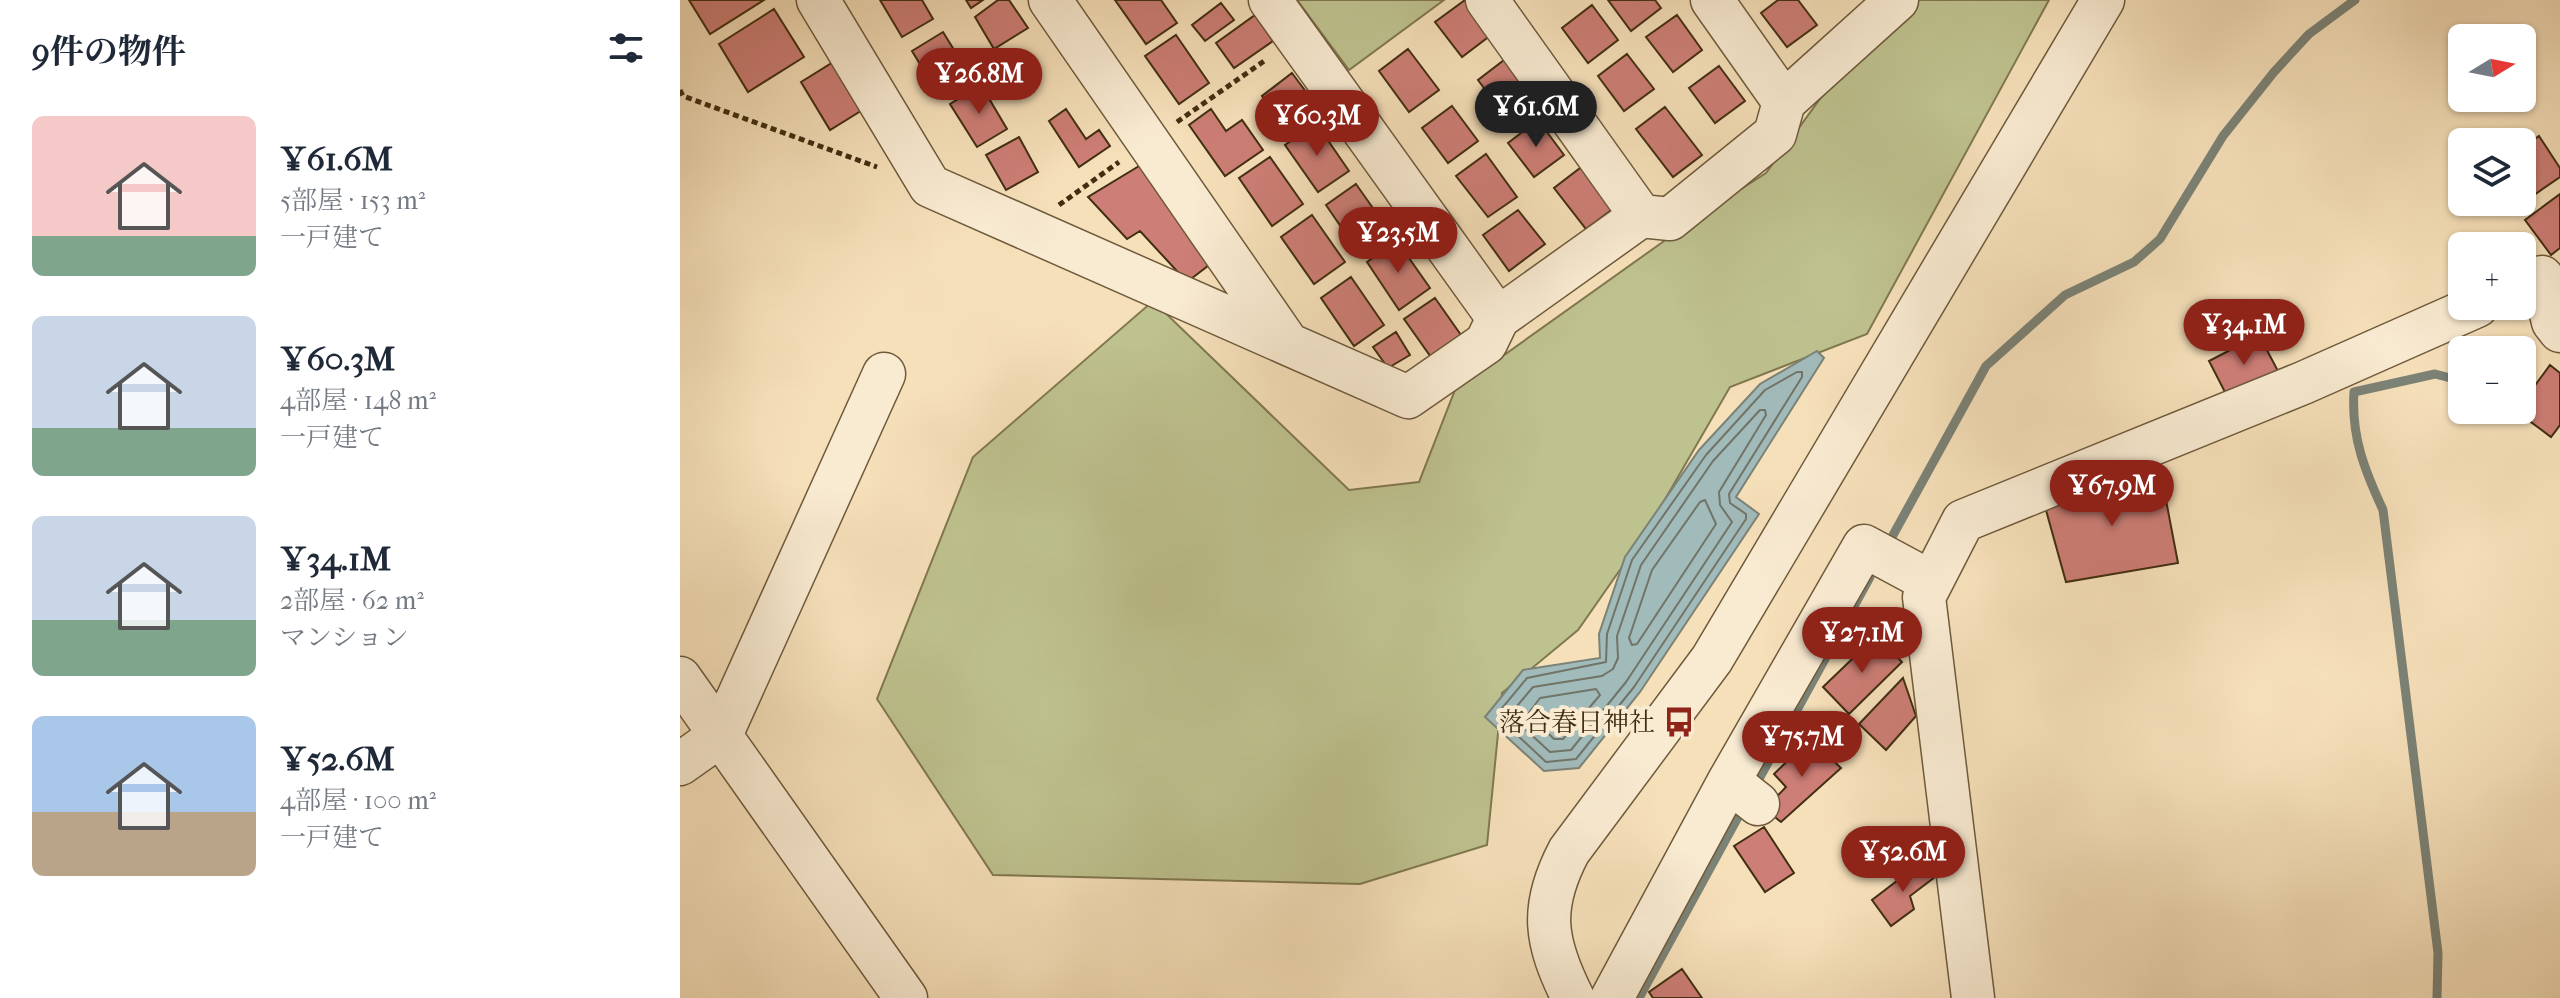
<!DOCTYPE html>
<html lang="ja">
<head>
<meta charset="utf-8">
<style>
	body { margin:0; font-family:"IM FELL French Canon","Noto Serif JP",serif; background:#f6f6f7; color:#1f2937; height:100vh; display:flex; flex-direction:column; font-size:30px; white-space:nowrap }
	* { box-sizing:border-box; margin:0 }
	p { font-size:26px; color:#747a83 }
	.icon { flex:none; width:44px; height:44px; fill:none; stroke:currentColor; stroke-width:2; stroke-linecap:round; stroke-linejoin:round }
	.map { position:relative; flex:1; overflow:hidden }
	.panel { display:flex; flex-direction:column; background:#fff; width:680px }
	.panel>* { flex:none }
	.needle { width:52px; rotate:80deg }
	.fabs { position:absolute; left:1768px; top:24px; display:grid; gap:16px }
	.fabs a { display:grid; place-items:center; width:88px; height:88px; border-radius:12px; background:#fff; box-shadow:0 2px 6px #0004; font-size:40px }
	.price { position:absolute; translate:-50% -68px; padding:0 18px; border-radius:28px; background:#8f2418; color:#fff; font-size:26px; line-height:52px; filter:drop-shadow(0 2px 4px #0008) }
	.price::after { content:''; position:absolute; left:50%; top:48px; width:24px; height:18px; margin-left:-12px; background:inherit; clip-path:polygon(0 0,100% 0,50% 100%) }
	.price.selected { background:#222; color:#fff }
	ul { padding:0; list-style:none }
	li { display:flex; align-items:center; gap:24px; height:200px; padding:0 32px }
	li span { display:grid; place-items:center; flex:none; width:224px; height:160px; border-radius:12px; color:#555 }
	li>.icon { margin-inline-start:auto }
	span .icon { width:96px; height:96px; fill:#fffc; stroke-width:1 }
	li b { font-size:34px }
	h2 { display:flex; justify-content:space-between; align-items:center; height:96px; padding:0 32px; font-size:34px }
	main { display:flex; flex:1; min-height:0 }
	.map>svg:first-child { display:block }
	.green { fill:#bec28f; stroke:#807850; stroke-width:2 }
	.water { fill:#a1baba; stroke:#7b8276; stroke-width:2 }
	.lines { fill:none; stroke-linecap:round; stroke-linejoin:round }
	.shore { stroke:#717466; stroke-width:2 }
	.stream { stroke:#7b8276; stroke-width:9 }
	.building { fill:#cd7e76; stroke:#412e11; stroke-width:2 }
	.minor-casing { stroke:#6e5a3b; stroke-width:45 }
	.path { stroke:#412e11; stroke-width:5; stroke-dasharray:6 4; stroke-linecap:butt }
	.minor { stroke:#f9ebd2; stroke-width:42 }
	.labels { text-anchor:middle; dominant-baseline:central; stroke-width:8; stroke-linejoin:round; paint-order:stroke }
	.poi-label { font-size:26px; fill:#412e11; stroke:#f9ebd2; text-anchor:end }
</style>
</head>
<body>
<main>
<section class="panel">
<h2>9件の物件<svg class="icon" aria-label="filters" viewBox="0 0 24 24"><path d="M4 7h16M4 17h16"/><circle cx="9" cy="7" r="2"/><circle cx="15" cy="17" r="2"/></svg></h2>
<ul>
<li><span style="background:linear-gradient(#f6c9c9 75%,#7fa58c 0)"><svg class="icon" aria-label="home" viewBox="0 0 24 24"><path d="M3 11l9-7 9 7M6 9v11h12V9"/></svg></span><div><b>¥61.6M</b><p>5部屋 · 153 m²</p><p>一戸建て</p></div></li>
<li><span style="background:linear-gradient(#c9d6e8 70%,#7fa58c 0)"><svg class="icon" aria-label="home" viewBox="0 0 24 24"><path d="M3 11l9-7 9 7M6 9v11h12V9"/></svg></span><div><b>¥60.3M</b><p>4部屋 · 148 m²</p><p>一戸建て</p></div></li>
<li><span style="background:linear-gradient(#c9d6e8 65%,#7fa58c 0)"><svg class="icon" aria-label="home" viewBox="0 0 24 24"><path d="M3 11l9-7 9 7M6 9v11h12V9"/></svg></span><div><b>¥34.1M</b><p>2部屋 · 62 m²</p><p>マンション</p></div></li>
<li><span style="background:linear-gradient(#a9c7e8 60%,#b9a48a 0)"><svg class="icon" aria-label="home" viewBox="0 0 24 24"><path d="M3 11l9-7 9 7M6 9v11h12V9"/></svg></span><div><b>¥52.6M</b><p>4部屋 · 100 m²</p><p>一戸建て</p></div></li>
</ul>
</section>
<div class="map">
<svg width="1880" height="998" viewBox="0 0 1880 998">
	<rect width="100%" height="100%" fill="#f6e0ba"/>
	<filter id="stains"><feTurbulence type="fractalNoise" baseFrequency=".0025" numOctaves="4"/><feColorMatrix values="0 0 0 0 .2 0 0 0 0 .09 0 0 0 0 .02 0 0 0 .5 -.17"/></filter>
	<radialGradient id="worn" r=".72"><stop offset=".6" stop-color="#630" stop-opacity="0"/><stop offset="1" stop-color="#630" stop-opacity=".3"/></radialGradient>
	<!-- green -->
	<path class="green" d="M617 0H764L669 70Z
		M1212 0H1369L1187 334 1050 387 965 534 898 630 822 693 807 845 680 884 313 875 197 699 293 457 473 301 669 490 739 482 775 390 1022 214 1086 173Z"/>
	<!-- water -->
	<path class="water" d="M1137 351 1144 358 1056 497 1079 514 960 692 899 768 864 771 805 717 843 670 920 658 919 634 945 557 1019 450 1080 384Z"/>
	<g class="lines">
		<!-- shore -->
		<path class="shore" d="M1117 372H1122V377L1049 494 1050 503 1066 514V519L954 687 896 759 866 762 819 718 818 713 847 678 926 662 927 634 952 560 1026 455 1085 390Z
			M1080 410H1085L1086 415 1039 492 1040 505 1052 522 946 682 891 750 870 752 832 717V712L853 687 922 676 933 669 938 658 937 636 961 565 1033 461Z
			M1025 500 1036 524 957 644 952 645 949 638 972 570 1020 502Z
			M916 689 920 695 883 739H874L848 714 860 698Z"/>
		<!-- stream -->
		<path class="stream" d="M1207 546 1306 366 1385 295 1454 262 1480 239 1543 136 1594 72 1629 34 1675 0
			M1074 788 1190 577
			M959 998 1063 808
			M1757 998 1758 953 1703 510C1685 471 1671 437 1674 392L1755 374 1782 381"/>
	</g>
	<!-- building -->
	<path class="building" d="M9 0H84L30 34Z
		M200 0H242L253 19 222 37Z
		M286 0H303L291 8Z
		M318 0H329L348 28 314 49 295 17Z
		M435 0H481L497 23 466 44Z
		M785 0 811 35 782 57 755 22Z
		M928 0H975L981 8 951 31Z
		M1098 0H1118L1137 25 1107 47 1081 13Z
		M541 3 554 20 525 41 512 25Z
		M912 5 938 40 908 63 882 28Z
		M94 9 124 57 68 92 39 44Z
		M575 15 593 41 554 68 536 43Z
		M997 15 1022 50 993 72 966 37Z
		M263 32 290 76 259 95 232 51Z
		M496 35 529 83 499 104 465 56Z
		M728 49 759 90 729 112 699 71Z
		M947 54 974 89 944 111 918 76Z
		M828 57 854 92 824 115 798 80Z
		M155 61 184 109 150 130 121 82Z
		M1039 66 1065 101 1035 123 1009 88Z
		M612 73 638 108 608 131 582 96Z
		M301 85 327 129 297 147 270 104Z
		M772 106 798 141 768 163 742 128Z
		M985 107 1022 155 993 177 956 129Z
		M386 109 406 139 419 130 430 146 399 167 369 121Z
		M531 109 546 131 562 120 583 150 545 176 509 125Z
		M858 120 884 155 854 177 828 143Z
		M636 123 669 171 638 192 605 145Z
		M1859 136 1880 168V177L1851 197 1842 183V148Z
		M339 137 358 172 326 190 306 155Z
		M806 154 837 197 808 217 776 176Z
		M590 157 623 204 592 226 559 178Z
		M464 163 533 262 507 282 460 231 447 239 408 197Z
		M904 165 934 208 906 229 874 188Z
		M676 184 709 231 679 253 646 205Z
		M1880 194V248L1871 255 1845 220Z
		M838 210 865 244 829 271 803 235Z
		M632 215 665 262 634 284 601 237Z
		M717 241 750 288 719 310 687 262Z
		M671 277 704 325 674 346 641 298Z
		M755 298 788 345 758 367 724 319Z
		M716 332 730 355 708 368 693 347Z
		M1579 335 1599 373 1549 400 1529 361Z
		M1870 365 1880 373V425L1871 437 1836 411 1842 410V403Z
		M1481 474 1498 563 1386 582 1364 503 1398 487Z
		M1196 636 1222 662 1169 714 1143 687Z
		M1223 678 1236 716 1206 750 1179 724Z
		M1130 739 1161 768 1101 822 1085 809 1106 787 1094 774Z
		M1084 827 1114 873 1085 892 1054 846Z
		M1243 861 1255 877 1230 896 1234 909 1211 926 1192 900Z
		M1002 969 1022 998H973L969 992Z"/>
	<g class="lines">
		<!-- minor casing -->
		<g class="minor-casing">
			<path id="minor" d="M138 0 250 186 728 397 806 343 818 318 961 216 990 219 1095 134 1104 102 1217 0
				M370 0 606 341
				M590 0 818 318
				M807 0 961 216
				M1032 0 1104 102
				M1862 277 1873 322 1880 331
				M0 678 226 998
				M0 764 41 735 204 374
				M1049 781 1078 804
				M893 998C865 942 859 908 889 851L1032 659 1423 0
				M932 998 1049 781 1184 546 1251 582
				M1293 998 1244 597 1283 521 1623 383 1797 306"/>
		</g>
		<!-- path -->
		<path class="path" d="M0 90 3 96 197 167
			M497 122 587 59
			M379 205 439 162"/>
		<!-- minor -->
		<use href="#minor" class="minor"/>
	</g>
	<!-- icons -->
	<defs>
		<g id="bus-bare" transform="scale(2.4)"><path d="M-5-6H5V4H4V6H2V4H-2V6H-4V4H-5ZM-3.5-4V0h7V-4ZM-3.5 1.2v1.5H-2V1.2ZM2 1.2v1.5H3.5V1.2Z" fill="#8f2418" stroke="#f9ebd2" stroke-width="2.5" paint-order="stroke"/></g>
	</defs>
	<g fill-rule="evenodd">
		<use href="#bus-bare" x="999" y="722"/>
	</g>
	<g class="labels">
		<!-- poi labels -->
		<g class="poi-label">
			<text x="975" y="722">落合春日神社</text>
		</g>
	</g>
	<rect width="100%" height="100%" filter="url(#stains)"/>
	<rect width="100%" height="100%" fill="url(#worn)"/>
</svg>
<div class="fabs">
<a><svg class="needle" viewBox="-14 -14 28 28"><path d="M0-13l5 13h-10z" fill="#e53935"/><path d="M0 13l5-13h-10z" fill="#747a83"/></svg></a>
<a><svg class="icon" aria-label="layers" viewBox="0 0 24 24"><path d="M12 4l9 5-9 5-9-5zM3 14l9 5 9-5"/></svg></a>
<a>+</a>
<a>−</a>
</div>
<b class="price" style="left:299px;top:116px">¥26.8M</b>
<b class="price selected" style="left:856px;top:149px">¥61.6M</b>
<b class="price" style="left:637px;top:158px">¥60.3M</b>
<b class="price" style="left:718px;top:275px">¥23.5M</b>
<b class="price" style="left:1564px;top:367px">¥34.1M</b>
<b class="price" style="left:1432px;top:528px">¥67.9M</b>
<b class="price" style="left:1182px;top:675px">¥27.1M</b>
<b class="price" style="left:1122px;top:779px">¥75.7M</b>
<b class="price" style="left:1223px;top:894px">¥52.6M</b>
</div>
</main>
</body>
</html>
